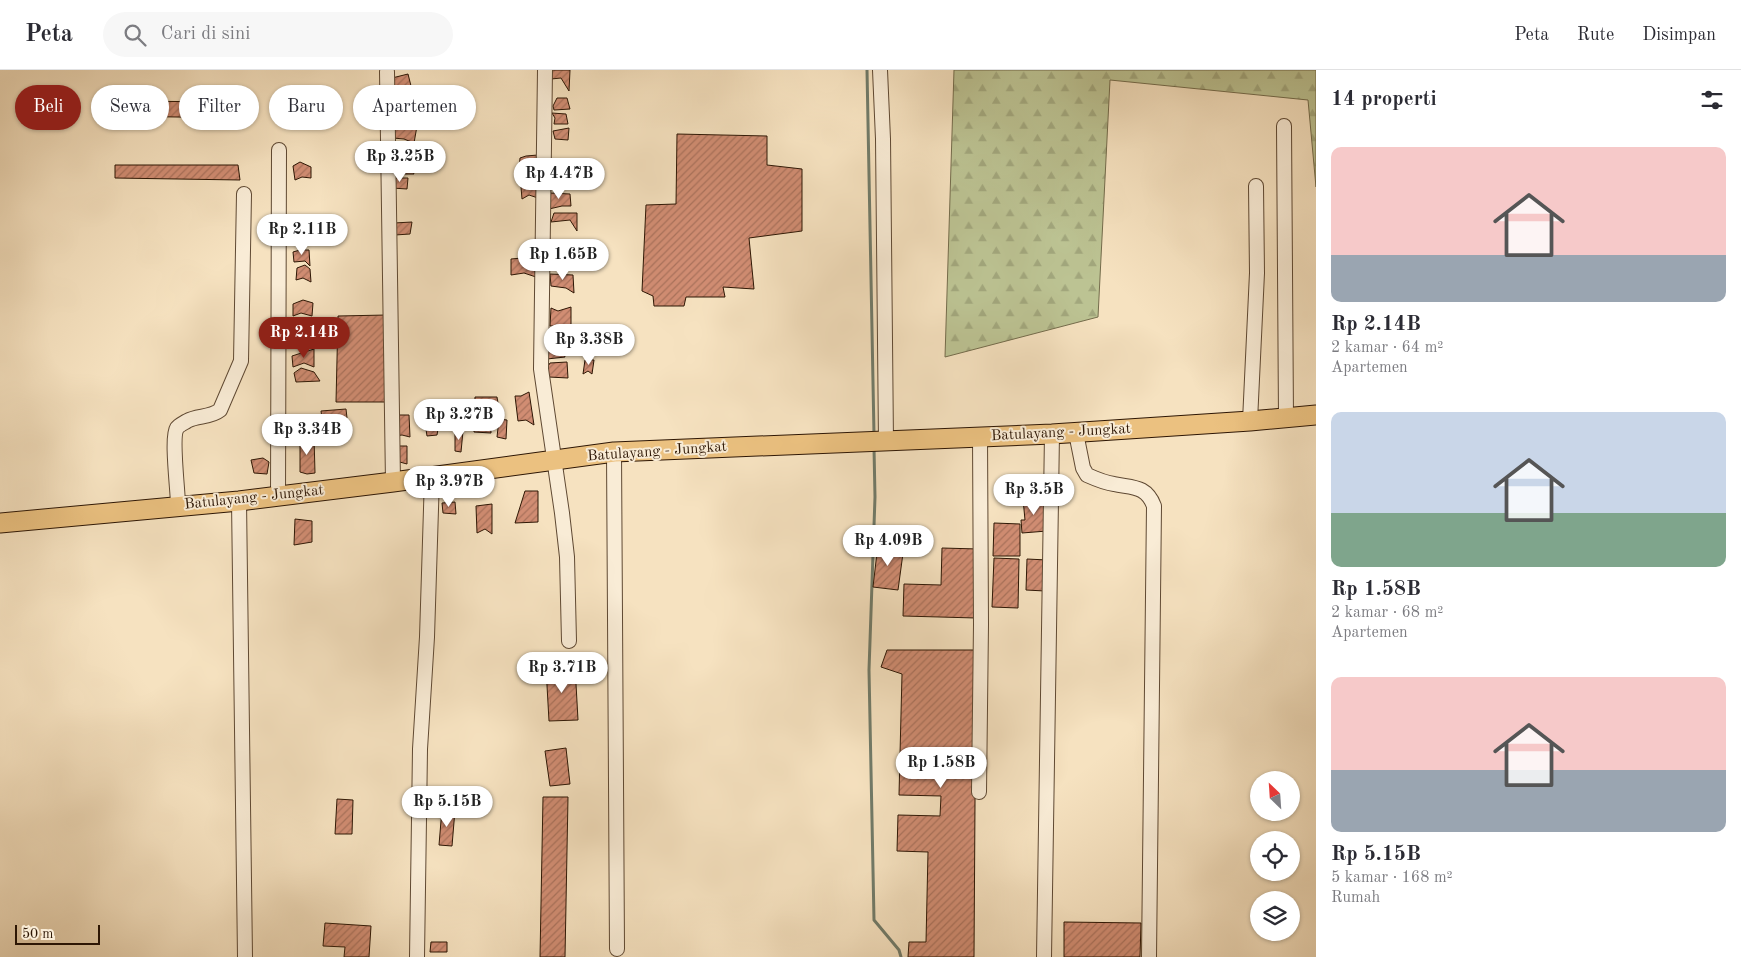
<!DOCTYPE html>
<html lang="id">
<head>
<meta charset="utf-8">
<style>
	body { margin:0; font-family:"Old Standard TT",serif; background:#f7f7f7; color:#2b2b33; height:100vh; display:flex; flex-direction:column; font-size:19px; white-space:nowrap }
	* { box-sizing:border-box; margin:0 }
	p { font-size:16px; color:#7c7c81 }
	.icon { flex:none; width:28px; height:28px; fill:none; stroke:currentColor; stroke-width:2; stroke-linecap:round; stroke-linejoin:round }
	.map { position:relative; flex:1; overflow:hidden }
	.drawer { display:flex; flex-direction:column; background:#fff; width:425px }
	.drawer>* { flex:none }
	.banner { position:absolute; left:15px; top:15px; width:475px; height:45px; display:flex; gap:10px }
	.needle { width:32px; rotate:335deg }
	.controls { position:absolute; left:1250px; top:701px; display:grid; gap:10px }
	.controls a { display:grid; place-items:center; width:50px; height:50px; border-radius:50%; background:#fff; box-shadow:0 1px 4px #0004; font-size:25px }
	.scale { position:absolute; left:15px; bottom:12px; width:85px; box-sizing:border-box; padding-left:5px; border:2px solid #2d1604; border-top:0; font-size:14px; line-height:18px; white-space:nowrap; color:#2d1604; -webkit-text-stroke:4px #f9ecd6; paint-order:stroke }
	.price { position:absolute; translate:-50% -42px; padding:0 11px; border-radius:18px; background:#fff; color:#222; font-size:16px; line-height:32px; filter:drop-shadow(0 1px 2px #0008) }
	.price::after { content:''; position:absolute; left:50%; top:30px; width:15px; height:11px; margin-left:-8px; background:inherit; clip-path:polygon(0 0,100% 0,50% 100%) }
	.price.current { background:#8f2418; color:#fff }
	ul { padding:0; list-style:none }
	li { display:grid; align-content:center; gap:10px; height:265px; padding:0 15px }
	li span { display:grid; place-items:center; height:155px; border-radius:10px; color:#555 }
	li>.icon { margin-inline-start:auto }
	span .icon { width:90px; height:90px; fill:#fffc; stroke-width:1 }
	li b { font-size:21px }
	h2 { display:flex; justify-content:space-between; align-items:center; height:60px; padding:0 15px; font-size:21px }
	.pill { padding:0 18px; border-radius:22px; background:#fff; box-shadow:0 1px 4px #0004; font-size:18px; line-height:45px }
	.pill.current { background:#8f2418; color:#fff }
	header { display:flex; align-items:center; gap:30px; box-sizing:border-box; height:70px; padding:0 25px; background:#fff; border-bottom:1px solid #e1e1e2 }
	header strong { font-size:24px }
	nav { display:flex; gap:28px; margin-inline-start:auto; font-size:18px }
	.search { width:350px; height:45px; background:#f7f7f7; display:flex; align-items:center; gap:12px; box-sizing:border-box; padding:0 18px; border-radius:28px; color:#7c7c81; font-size:19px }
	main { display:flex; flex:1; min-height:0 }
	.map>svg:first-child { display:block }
	.forest { fill:url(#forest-firs); stroke:#746c4c }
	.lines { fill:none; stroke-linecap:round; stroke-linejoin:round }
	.stream { stroke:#717b69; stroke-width:3 }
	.building { fill:url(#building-hatch); stroke:#2d1604 }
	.minor-casing { stroke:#5f4933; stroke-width:16 }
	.highway-casing { stroke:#2d1604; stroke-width:21 }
	.minor { stroke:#f9ecd6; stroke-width:14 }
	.highway { stroke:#ebc180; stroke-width:19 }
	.labels { text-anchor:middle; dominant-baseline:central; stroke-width:4; stroke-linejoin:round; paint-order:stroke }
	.street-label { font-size:15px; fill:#2d1604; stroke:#f9ecd6 }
</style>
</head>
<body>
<header>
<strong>Peta</strong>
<div class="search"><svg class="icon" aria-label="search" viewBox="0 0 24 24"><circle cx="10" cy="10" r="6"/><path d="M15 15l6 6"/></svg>Cari di sini</div>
<nav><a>Peta</a><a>Rute</a><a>Disimpan</a></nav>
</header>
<main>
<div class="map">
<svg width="1316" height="887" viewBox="0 0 1316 887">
	<defs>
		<pattern id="forest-firs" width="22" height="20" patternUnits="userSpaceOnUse" patternTransform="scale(1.25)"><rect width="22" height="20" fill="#bcc393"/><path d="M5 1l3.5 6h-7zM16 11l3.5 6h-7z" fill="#a2a77d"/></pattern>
		<pattern id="building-hatch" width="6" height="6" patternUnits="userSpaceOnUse" patternTransform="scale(1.25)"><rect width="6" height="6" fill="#d18d73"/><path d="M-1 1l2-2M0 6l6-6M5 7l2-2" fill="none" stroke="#aa725c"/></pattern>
	</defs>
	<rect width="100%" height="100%" fill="#f6e2c0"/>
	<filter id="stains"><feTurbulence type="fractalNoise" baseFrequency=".004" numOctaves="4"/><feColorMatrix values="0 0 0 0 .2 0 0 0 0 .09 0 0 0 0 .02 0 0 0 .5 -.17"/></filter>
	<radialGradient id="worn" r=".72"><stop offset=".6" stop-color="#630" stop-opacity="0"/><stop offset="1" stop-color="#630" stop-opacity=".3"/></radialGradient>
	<!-- forest -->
	<path class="forest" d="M954 0H1316V117L1308 30 1110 10 1098 247 945 287Z"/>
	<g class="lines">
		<!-- stream -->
		<path class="stream" d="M867 0 874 364
			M874 378 875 427 869 600 874 850 899 880 901 887"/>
	</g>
	<!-- building -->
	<path class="building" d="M552 0H570L569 21 561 8 551 9Z
		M408 4 412 20 392 22V8Z
		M557 28H567L570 39 554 40 553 36Z
		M115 31 239 32 237 42 239 48 115 46 114 38Z
		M552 43 566 44 568 54H554L555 48Z
		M402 54 417 56 414 73 404 69 393 68V56Z
		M569 58 568 70 555 69 553 61Z
		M677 64 767 66V95L802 99V161L749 168 754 219 723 217 725 227H686L684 236H654L653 226 642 221 646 135 676 134Z
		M538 85V98L526 96 519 99 520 88 526 86Z
		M300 92 311 97V108L302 107 295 110 293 96Z
		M409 92 414 104H393L392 93Z
		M115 95H238L240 110 115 108Z
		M394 108H408L407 119 392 118Z
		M535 115 541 129 529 125 522 129 521 117Z
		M550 123 570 124 571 136H562L549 139Z
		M554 143H577V161L570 150 551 152Z
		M412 152 410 164 395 165 394 153Z
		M300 180H309L310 196 305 191 294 192 293 182Z
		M522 188H533L536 207 524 203 511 205V189Z
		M305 195 310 199 311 212 303 208 296 210 297 198Z
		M550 204 573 205 574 223 566 218 551 216Z
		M303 230 313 233 312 246 301 243 293 246V234Z
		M571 237V256H550L551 238 558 241Z
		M387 245 386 332H336L338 246Z
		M548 274 566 275 563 278 565 287 547 289Z
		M314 279V297L304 293 293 297 292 286Z
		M585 290H594L592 304 588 301 583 304Z
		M567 292 568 308 549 307 547 298 550 293Z
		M301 298 314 302 320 311 296 312 294 303Z
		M529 322 534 355 526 350 518 351 515 326H521Z
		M475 327H497L500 345H490L491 363 474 362Z
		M346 339 347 348H322L321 341Z
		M397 345H409L410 367 402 365 395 366Z
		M499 349 507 350 506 369 497 367Z
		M430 350 439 353 437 365 427 366 425 353Z
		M463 361 461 382 455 381V362Z
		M314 367 315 403 307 404 300 402V369L307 370Z
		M395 376H407V394L396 391Z
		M263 388 269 392 267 404 254 403 251 390Z
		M525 421H538V452L515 453Z
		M1045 428 1047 461 1022 463 1021 450H1025L1023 429Z
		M455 432 456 444 443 443 442 433Z
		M492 434V464L485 459 477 463 476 436Z
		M295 449 312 451V472L294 475Z
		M994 453 1020 454V486H993Z
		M878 474 904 476 898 520 873 517Z
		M942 478 978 479 976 548 903 546 904 514 941 515Z
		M994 488 1019 489 1018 538 992 537Z
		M1027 489 1047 490 1045 521 1026 520Z
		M887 580H976L974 887H908L909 872H926L928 782 897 781 898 745 940 746 941 726 899 725 902 604 881 597Z
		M575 596 578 650 549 651 546 598Z
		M566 678 570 714 550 716 545 681Z
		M543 727H568L565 887H540Z
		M337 729 353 730 352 764H335Z
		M442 739 455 740 452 776 439 775Z
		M1064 852 1141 853 1140 887H1064Z
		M325 853 371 856 369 887H344L345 877 323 876Z
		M431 872H447V882H430Z"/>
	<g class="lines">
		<!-- minor casing -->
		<g class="minor-casing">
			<path id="minor" d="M545 0 541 299 562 443 567 487 569 571
				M880 0 883 69 886 372
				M387 2 393 412
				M1284 56 1286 347
				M1250 351 1257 203 1256 116
				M1076 363 1083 398 1087 405C1096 409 1105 413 1114 414 1132 418 1146 415 1154 436L1149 887
				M614 382 617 879
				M278 426 279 80
				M239 431 245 887
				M178 435C178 421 171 367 177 358 179 355 184 353 187 351 197 345 210 348 220 340L241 291 244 124
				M979 722 981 554 980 367
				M417 887 420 679 427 567 432 407
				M1044 887 1052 364"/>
		</g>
		<!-- highway casing -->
		<g class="highway-casing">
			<path id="highway" d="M0 453 239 431 393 412 614 382 1052 364 1250 351 1316 345"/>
		</g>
		<!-- minor -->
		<use href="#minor" class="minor"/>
		<!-- highway -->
		<use href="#highway" class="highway"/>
	</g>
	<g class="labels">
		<!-- street labels -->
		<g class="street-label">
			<text transform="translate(1061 363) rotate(-3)">Batulayang - Jungkat</text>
			<text transform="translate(657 382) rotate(-4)">Batulayang - Jungkat</text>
			<text transform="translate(254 428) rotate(-6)">Batulayang - Jungkat</text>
		</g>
	</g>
	<rect width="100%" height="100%" filter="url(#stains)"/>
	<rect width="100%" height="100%" fill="url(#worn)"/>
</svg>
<div class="controls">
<a><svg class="needle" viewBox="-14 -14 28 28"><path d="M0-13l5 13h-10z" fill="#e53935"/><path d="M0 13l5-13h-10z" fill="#7c7c81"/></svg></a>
<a><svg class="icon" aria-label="locate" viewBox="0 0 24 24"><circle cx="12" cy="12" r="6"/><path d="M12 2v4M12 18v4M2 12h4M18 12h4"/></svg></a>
<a><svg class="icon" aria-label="layers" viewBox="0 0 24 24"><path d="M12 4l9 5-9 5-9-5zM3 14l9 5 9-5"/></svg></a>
</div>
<div class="scale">50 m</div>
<b class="price" style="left:400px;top:113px">Rp 3.25B</b>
<b class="price" style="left:559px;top:130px">Rp 4.47B</b>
<b class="price" style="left:302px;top:186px">Rp 2.11B</b>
<b class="price" style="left:563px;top:211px">Rp 1.65B</b>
<b class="price current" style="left:304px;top:289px">Rp 2.14B</b>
<b class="price" style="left:589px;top:296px">Rp 3.38B</b>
<b class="price" style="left:459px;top:371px">Rp 3.27B</b>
<b class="price" style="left:307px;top:386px">Rp 3.34B</b>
<b class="price" style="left:449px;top:438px">Rp 3.97B</b>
<b class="price" style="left:1034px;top:446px">Rp 3.5B</b>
<b class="price" style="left:888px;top:497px">Rp 4.09B</b>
<b class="price" style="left:562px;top:624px">Rp 3.71B</b>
<b class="price" style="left:941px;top:719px">Rp 1.58B</b>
<b class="price" style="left:447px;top:758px">Rp 5.15B</b>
<div class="banner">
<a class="pill current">Beli</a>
<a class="pill">Sewa</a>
<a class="pill">Filter</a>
<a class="pill">Baru</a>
<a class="pill">Apartemen</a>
</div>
</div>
<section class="drawer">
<h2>14 properti<svg class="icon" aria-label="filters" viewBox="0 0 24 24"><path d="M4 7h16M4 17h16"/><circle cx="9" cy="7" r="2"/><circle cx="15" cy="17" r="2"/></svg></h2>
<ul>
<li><span style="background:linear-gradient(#f6c9c9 70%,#9aa5b1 0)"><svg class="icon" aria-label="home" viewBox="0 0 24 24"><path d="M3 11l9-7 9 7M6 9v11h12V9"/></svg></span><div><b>Rp 2.14B</b><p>2 kamar · 64 m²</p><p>Apartemen</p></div></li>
<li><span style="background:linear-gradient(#c9d6e8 65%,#7fa58c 0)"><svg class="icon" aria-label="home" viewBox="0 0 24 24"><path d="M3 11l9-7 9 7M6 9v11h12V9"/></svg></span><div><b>Rp 1.58B</b><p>2 kamar · 68 m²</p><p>Apartemen</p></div></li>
<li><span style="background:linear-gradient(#f6c9c9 60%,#9aa5b1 0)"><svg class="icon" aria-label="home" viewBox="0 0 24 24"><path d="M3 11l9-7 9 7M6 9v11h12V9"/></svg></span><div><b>Rp 5.15B</b><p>5 kamar · 168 m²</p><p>Rumah</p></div></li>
</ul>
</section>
</main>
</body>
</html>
